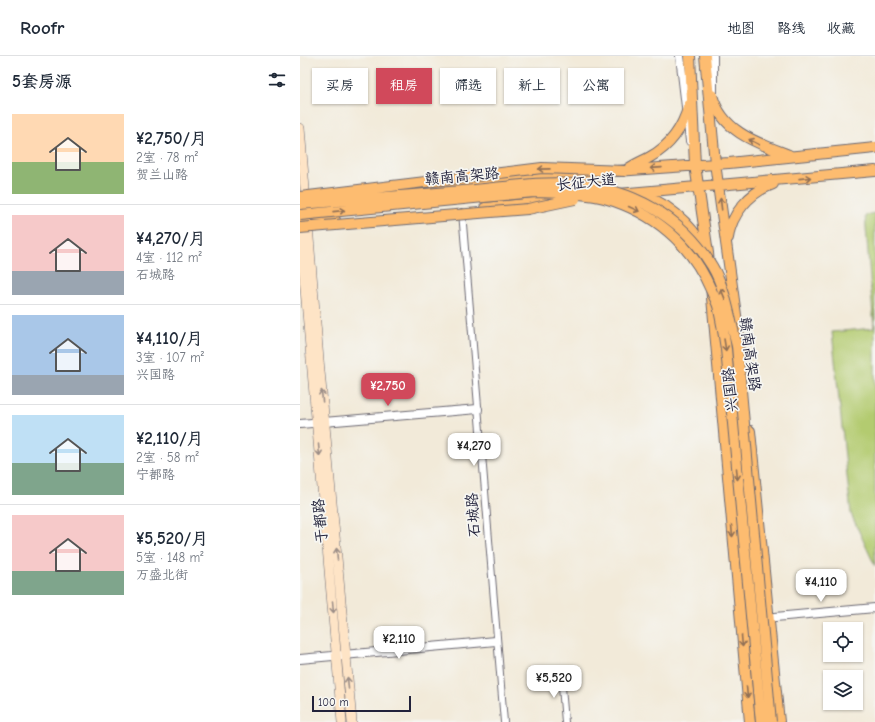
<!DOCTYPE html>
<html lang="zh">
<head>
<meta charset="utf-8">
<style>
	body { margin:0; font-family:"Comic Neue","LXGW WenKai TC",sans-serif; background:#f6f6f7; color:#1f2937; height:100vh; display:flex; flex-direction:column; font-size:15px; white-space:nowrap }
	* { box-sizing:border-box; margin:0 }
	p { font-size:13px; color:#747a83 }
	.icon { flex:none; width:22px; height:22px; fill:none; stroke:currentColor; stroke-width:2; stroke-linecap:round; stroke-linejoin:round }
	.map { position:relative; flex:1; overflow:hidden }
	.panel { display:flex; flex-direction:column; background:#fff; width:300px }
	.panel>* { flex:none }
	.hud { position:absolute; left:12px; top:12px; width:380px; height:36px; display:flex; gap:8px }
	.controls { position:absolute; left:523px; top:566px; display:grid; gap:8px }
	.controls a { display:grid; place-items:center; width:40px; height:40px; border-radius:0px; background:#fff; box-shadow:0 1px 3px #0004; font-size:20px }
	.scale { position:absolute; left:12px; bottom:10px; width:99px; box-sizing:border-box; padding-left:4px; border:2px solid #22223b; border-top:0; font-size:11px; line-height:14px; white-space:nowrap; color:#22223b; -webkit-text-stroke:3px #f6f6f2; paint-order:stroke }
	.price { position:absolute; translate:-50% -34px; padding:0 9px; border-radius:8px; background:#fff; color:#222; font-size:13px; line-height:26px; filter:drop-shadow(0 1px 2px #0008) }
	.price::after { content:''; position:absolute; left:50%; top:24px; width:12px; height:9px; margin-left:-6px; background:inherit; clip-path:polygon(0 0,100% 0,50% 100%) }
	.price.selected { background:#d1495b; color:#fff }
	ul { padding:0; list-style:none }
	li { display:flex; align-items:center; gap:12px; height:100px; padding:0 12px }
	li+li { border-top:1px solid #e0e1e3 }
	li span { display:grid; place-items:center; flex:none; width:112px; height:80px; border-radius:0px; color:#555 }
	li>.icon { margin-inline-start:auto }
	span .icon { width:48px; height:48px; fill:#fffc; stroke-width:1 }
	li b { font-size:17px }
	h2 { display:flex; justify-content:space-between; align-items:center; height:48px; padding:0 12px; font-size:17px }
	.tag { padding:0 14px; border-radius:0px; background:#fff; box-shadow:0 1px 3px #0004; font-size:14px; line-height:36px }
	.tag.selected { background:#d1495b; color:#fff }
	header { display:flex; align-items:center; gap:24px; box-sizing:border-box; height:56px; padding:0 20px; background:#fff; border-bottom:1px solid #e0e1e3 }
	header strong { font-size:19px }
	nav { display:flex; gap:22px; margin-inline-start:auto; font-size:14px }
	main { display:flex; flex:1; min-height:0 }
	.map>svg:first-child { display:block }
	.green { fill:#b3cb70; stroke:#6a7656 }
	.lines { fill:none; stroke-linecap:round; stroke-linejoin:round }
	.minor-casing { stroke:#6b6872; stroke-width:8 }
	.tertiary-casing { stroke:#6b6872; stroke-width:10 }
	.secondary-casing { stroke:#6b6872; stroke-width:10 }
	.primary-casing { stroke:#6b6872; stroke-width:12 }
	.minor { stroke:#fff; stroke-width:6 }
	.tertiary { stroke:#fff; stroke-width:8 }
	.secondary { stroke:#fee4c6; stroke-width:9 }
	.primary { stroke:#fdbc70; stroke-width:10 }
	.trunk-bridge-casing { stroke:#6b6872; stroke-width:12; stroke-linecap:butt }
	.trunk-bridge { stroke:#fdbc70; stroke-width:10 }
	.oneway { stroke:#906f56 }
	.oneway2 { stroke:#9b8d87 }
	.labels { text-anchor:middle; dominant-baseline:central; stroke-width:3.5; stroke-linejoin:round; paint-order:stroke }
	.street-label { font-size:15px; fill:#22223b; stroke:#f6f6f2 }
</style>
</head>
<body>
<header>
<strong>Roofr</strong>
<nav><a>地图</a><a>路线</a><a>收藏</a></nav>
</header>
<main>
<section class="panel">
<h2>5套房源<svg class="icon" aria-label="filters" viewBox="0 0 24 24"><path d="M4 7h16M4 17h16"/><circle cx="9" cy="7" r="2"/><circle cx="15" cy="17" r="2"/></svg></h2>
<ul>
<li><span style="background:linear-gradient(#ffd9b3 60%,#8fb573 0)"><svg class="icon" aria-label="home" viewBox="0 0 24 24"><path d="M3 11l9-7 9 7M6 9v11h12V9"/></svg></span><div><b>¥2,750/月</b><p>2室 · 78 m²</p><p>贺兰山路</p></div></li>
<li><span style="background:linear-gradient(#f6c9c9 70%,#9aa5b1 0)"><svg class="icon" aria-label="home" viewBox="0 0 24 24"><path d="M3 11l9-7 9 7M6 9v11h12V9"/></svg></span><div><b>¥4,270/月</b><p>4室 · 112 m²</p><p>石城路</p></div></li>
<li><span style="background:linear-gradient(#a9c7e8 75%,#9aa5b1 0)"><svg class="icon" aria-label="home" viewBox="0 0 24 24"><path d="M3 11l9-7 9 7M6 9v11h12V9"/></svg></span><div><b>¥4,110/月</b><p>3室 · 107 m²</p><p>兴国路</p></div></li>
<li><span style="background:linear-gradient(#bfe0f5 60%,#7fa58c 0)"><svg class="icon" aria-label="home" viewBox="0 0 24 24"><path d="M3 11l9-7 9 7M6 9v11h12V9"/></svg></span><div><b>¥2,110/月</b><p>2室 · 58 m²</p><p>宁都路</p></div></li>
<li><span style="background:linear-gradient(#f6c9c9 70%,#7fa58c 0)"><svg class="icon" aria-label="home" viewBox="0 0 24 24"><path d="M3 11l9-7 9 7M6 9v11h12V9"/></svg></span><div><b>¥5,520/月</b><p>5室 · 148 m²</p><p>万盛北街</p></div></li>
</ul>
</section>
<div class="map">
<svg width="575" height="666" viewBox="0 0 575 666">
	<rect width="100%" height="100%" fill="#f6f6f2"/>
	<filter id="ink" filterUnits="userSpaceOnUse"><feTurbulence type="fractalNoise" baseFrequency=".025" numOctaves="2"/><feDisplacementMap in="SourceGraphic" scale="8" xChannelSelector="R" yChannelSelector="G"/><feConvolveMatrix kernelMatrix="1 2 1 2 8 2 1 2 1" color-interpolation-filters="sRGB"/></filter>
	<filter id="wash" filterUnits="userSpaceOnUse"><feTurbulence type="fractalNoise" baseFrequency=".012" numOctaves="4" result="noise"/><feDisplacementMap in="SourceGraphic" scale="16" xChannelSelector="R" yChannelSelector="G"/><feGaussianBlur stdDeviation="0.9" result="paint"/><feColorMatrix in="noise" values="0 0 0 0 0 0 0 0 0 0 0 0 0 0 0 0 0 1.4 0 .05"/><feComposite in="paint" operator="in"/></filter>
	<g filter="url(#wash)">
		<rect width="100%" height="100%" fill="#f2ead9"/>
		<!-- green -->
		<path class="green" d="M575 157V510L551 458 532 276 574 272 565 159Z"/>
	</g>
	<g filter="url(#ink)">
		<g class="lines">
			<!-- minor casing -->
			<g class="minor-casing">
				<path id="minor" d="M162 156 204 666
					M261 619 265 666"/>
			</g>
			<!-- tertiary casing -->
			<g class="tertiary-casing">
				<path id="tertiary" d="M380 0 390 85
					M413 0V44
					M0 368 178 353
					M464 562 575 552
					M0 603 196 585"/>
			</g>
			<!-- secondary casing -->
			<g class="secondary-casing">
				<path id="secondary" d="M0 72 19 304 52 666
					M0 174 42 666"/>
			</g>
			<!-- primary casing -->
			<g class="primary-casing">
				<path id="primary" d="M390 0 395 109 408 197 450 666
					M405 0 415 107 440 288
					M412 39C422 76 457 87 489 99
					M328 113C335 108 343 105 350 101 370 90 383 71 389 49
					M317 115 429 107 575 92
					M90 135 295 117
					M318 138 575 115
					M335 138C365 143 391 168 405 193
					M185 152 244 146
					M0 167 35 164
					M428 182C431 158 450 136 473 128
					M450 375 479 666"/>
			</g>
			<!-- minor -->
			<use href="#minor" class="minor"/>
			<!-- tertiary -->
			<use href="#tertiary" class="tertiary"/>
			<!-- secondary -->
			<use href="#secondary" class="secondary"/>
			<!-- primary -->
			<use href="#primary" class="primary"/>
			<!-- trunk-bridge casing -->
			<g class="trunk-bridge-casing">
				<path id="trunk-bridge" d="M0 141 242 112 325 115
					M0 148C58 143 117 139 175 134 207 131 242 125 274 128 331 133 382 160 412 210 426 233 430 264 437 290L471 666
					M0 159 234 136C257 137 282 136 304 142 353 156 391 187 411 234 414 241 418 247 419 254 422 267 424 280 426 293L461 666
					M0 172 228 153 275 143"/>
			</g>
			<!-- trunk-bridge -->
			<use href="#trunk-bridge" class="trunk-bridge"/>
		</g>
		<!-- one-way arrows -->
		<defs><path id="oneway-shaft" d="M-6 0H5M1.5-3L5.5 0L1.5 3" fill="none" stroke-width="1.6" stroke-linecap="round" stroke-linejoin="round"/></defs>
		<g class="oneway">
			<use href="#oneway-shaft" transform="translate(454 86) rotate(-152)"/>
			<use href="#oneway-shaft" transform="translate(356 112) rotate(176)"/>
			<use href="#oneway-shaft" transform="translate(244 113) rotate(179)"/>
			<use href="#oneway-shaft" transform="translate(505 122) rotate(-6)"/>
			<use href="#oneway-shaft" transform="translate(421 148) rotate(-97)"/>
			<use href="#oneway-shaft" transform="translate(334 153) rotate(25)"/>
			<use href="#oneway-shaft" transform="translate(39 155) rotate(-6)"/>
			<use href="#oneway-shaft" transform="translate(423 238) rotate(-112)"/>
			<use href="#oneway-shaft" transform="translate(425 289) rotate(81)"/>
			<use href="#oneway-shaft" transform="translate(437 418) rotate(85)"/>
			<use href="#oneway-shaft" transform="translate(432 475) rotate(85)"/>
			<use href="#oneway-shaft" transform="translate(442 585) rotate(85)"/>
			<use href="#oneway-shaft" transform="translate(447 636) rotate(85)"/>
		</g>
		<g class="oneway2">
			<use href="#oneway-shaft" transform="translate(22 340) rotate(-96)"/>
			<use href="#oneway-shaft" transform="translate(19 394) rotate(85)"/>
			<use href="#oneway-shaft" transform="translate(37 498) rotate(-95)"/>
			<use href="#oneway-shaft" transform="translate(33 551) rotate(85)"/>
			<use href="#oneway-shaft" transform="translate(48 627) rotate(-95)"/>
		</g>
	</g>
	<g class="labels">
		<!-- street labels -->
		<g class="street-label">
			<text transform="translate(162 120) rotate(-5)">赣南高架路</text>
			<text transform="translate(286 126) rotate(-6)">长征大道</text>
			<text transform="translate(450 298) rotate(82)">赣南高架路</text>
			<text transform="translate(430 334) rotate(-96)">兴国路</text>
			<text transform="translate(173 459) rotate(-94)">石城路</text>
			<text transform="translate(20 465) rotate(-95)">于都路</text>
		</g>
	</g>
</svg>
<div class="controls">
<a><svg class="icon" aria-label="locate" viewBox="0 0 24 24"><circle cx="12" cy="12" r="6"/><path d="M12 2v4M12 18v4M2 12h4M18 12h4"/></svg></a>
<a><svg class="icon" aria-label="layers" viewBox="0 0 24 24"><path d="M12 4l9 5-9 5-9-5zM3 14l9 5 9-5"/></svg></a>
</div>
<div class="scale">100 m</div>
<b class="price selected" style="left:88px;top:351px">¥2,750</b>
<b class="price" style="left:174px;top:411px">¥4,270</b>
<b class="price" style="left:521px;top:547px">¥4,110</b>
<b class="price" style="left:99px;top:604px">¥2,110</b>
<b class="price" style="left:254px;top:643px">¥5,520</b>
<div class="hud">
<a class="tag">买房</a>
<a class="tag selected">租房</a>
<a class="tag">筛选</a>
<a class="tag">新上</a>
<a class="tag">公寓</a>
</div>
</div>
</main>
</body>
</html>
